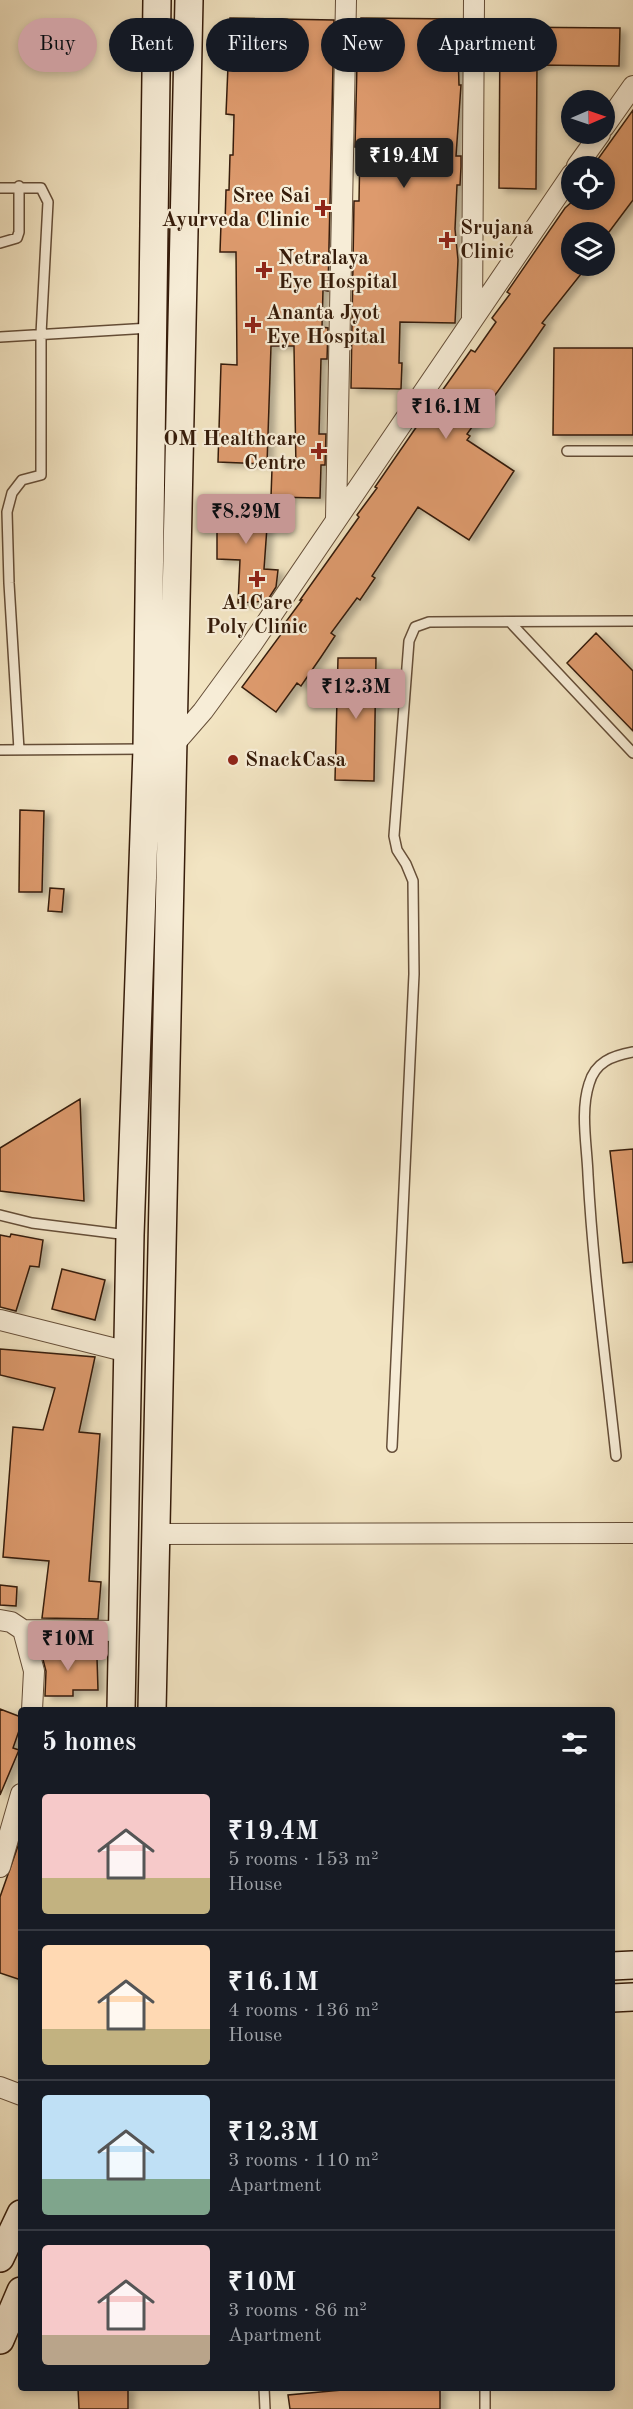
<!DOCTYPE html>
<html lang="en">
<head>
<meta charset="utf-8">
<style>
	body { margin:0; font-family:"Old Standard TT",serif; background:#242831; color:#f1f3f6; height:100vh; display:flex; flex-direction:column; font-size:22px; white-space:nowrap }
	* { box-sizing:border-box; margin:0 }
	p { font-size:20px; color:#9ea1a6 }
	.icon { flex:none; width:33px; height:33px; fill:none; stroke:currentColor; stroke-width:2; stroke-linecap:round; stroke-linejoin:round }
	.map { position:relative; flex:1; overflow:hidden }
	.drawer { position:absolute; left:18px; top:1707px; width:597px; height:684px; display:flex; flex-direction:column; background:#171b24; border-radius:6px; box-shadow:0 3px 9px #0003 }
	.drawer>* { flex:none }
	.top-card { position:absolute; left:18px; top:18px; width:597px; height:54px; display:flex; gap:12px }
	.needle { width:39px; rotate:88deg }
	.buttons { position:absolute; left:561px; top:90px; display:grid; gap:12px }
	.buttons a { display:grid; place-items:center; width:54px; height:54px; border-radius:50%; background:#171b24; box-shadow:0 3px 9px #0003; font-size:30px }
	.price { position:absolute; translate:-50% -51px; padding:0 14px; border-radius:6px; background:#c59692; color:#111; font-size:20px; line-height:39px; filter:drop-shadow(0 2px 3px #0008) }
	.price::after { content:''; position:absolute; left:50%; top:36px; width:18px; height:14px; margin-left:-9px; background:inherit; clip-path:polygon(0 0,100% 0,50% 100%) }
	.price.active { background:#222; color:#fff }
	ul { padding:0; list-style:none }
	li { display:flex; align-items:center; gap:18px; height:150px; padding:0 24px }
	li+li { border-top:2px solid #363941 }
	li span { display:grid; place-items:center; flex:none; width:168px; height:120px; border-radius:6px; color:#555 }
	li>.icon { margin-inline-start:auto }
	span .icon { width:72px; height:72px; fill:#fffc; stroke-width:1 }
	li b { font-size:26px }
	h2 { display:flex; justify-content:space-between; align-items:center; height:72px; padding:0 24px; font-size:26px }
	.chip { padding:0 21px; border-radius:27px; background:#171b24; box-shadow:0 3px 9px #0003; font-size:21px; line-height:54px }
	.chip.active { background:#c59692; color:#111 }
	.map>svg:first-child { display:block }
	.building { fill:#dd9a6d; stroke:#361c0a; stroke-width:1.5; filter:url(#shadow) }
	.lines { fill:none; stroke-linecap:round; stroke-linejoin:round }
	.lane-casing { stroke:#654e38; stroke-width:12 }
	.street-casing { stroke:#654e38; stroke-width:22 }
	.secondary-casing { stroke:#361c0a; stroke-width:30 }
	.lane { stroke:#f7edd7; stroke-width:9 }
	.street { stroke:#f7edd7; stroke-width:20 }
	.secondary { stroke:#f7edd7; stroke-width:27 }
	.poi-dot { fill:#8f2418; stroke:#f7edd7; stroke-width:2 }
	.labels { text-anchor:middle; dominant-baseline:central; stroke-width:4.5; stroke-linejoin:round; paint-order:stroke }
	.poi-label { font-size:21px; font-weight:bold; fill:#361c0a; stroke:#f7edd7; text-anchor:start }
</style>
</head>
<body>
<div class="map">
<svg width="633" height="2409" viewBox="0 0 633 2409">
	<defs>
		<filter id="shadow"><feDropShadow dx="6" dy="3.5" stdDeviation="3" flood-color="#0004"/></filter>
	</defs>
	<rect width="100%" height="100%" fill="#f2e4c2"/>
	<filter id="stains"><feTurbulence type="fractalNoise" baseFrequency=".00333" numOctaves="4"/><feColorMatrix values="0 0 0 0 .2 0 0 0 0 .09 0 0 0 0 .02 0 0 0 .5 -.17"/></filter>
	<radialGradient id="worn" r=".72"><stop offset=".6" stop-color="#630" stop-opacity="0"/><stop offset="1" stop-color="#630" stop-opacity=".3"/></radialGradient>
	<!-- building -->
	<path class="building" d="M230 18 334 20 328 291 323 290 322 327 328 328 327 359H321L319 434H326L325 465H321L320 498 271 497 272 469H296L294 346H271L267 464 218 462 221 364 237 365 236 252H220L221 224H225L226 190H229L230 155H233L234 115 226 114Z
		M361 18 457 19 459 85H461L456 156H461V167L460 185H457L455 229 458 260 455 323 400 322 399 363H402L401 389 351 388 354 201H359L360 147H355L358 21H361Z
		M500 27 620 28 619 66 537 65 536 189 499 188Z
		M633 110V200L609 232H572V266H580L585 269 542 323 545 325 529 348 467 434 470 436 467 440 514 471 469 540 418 507 372 576 375 578 360 600 357 598 331 633 335 636 321 657 301 686 297 683 276 712 242 687 282 633 279 631 302 600H300L359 517 357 515 377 488 375 487 415 429 471 350 475 352 496 322 492 318 510 294 507 292 565 208 574 200H604V166H593Z
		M554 348H633V435H553Z
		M217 498 269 499 264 569 278 570 276 587 267 601 238 603 240 560 217 559Z
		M596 633 633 671V731L567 663Z
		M338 658H376L374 781 335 780Z
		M20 810 44 811 42 892H19Z
		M50 888 64 889 62 912 48 911Z
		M80 1099 84 1201 0 1191V1148Z
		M633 1149V1262L623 1263 610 1151Z
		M11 1234 43 1240 39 1267 30 1266 16 1311 0 1307V1235L10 1237Z
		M62 1269 105 1280 95 1320 52 1309Z
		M0 1349 95 1357 79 1432 100 1434 89 1581 101 1582 98 1619 42 1618 49 1561 3 1557 13 1427 43 1430 55 1388 0 1375Z
		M0 1585 17 1587 16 1606 0 1605Z
		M40 1648H73V1659L97 1658 98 1690H73V1696H45L46 1671Z
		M0 1709 21 1717V1725L13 1748 19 1750 0 1795Z
		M19 1843H21V1980L0 1973V1897Z
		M78 2388H128V2409H79Z
		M364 2388H440V2409H290L288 2395Z"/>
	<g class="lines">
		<!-- lane casing -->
		<g class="lane-casing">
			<path id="lane" d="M0 188H41L48 202 41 334V475L22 480 12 493 7 512 9 583 19 750
				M0 243 17 238 19 232V186
				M0 337 150 328
				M567 451H633
				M510 622 633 753
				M0 750 145 749
				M0 1215 32 1223 128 1235
				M392 1447 414 974 413 881 406 864 397 850 394 836 409 641 415 627 429 622 633 621
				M616 1456C606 1362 593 1269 588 1175 587 1146 580 1112 589 1084 595 1062 612 1056 633 1052
				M264 2388 265 2409
				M485 2388V2409"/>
		</g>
		<!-- street casing -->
		<g class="street-casing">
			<path id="street" d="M604 127 633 86
				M577 166 600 134
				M472 317 474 0
				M336 518 346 0
				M170 749 203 711 252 644 572 174
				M0 1320 128 1352
				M157 1534 633 1533
				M0 1620 11 1622 23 1630 34 1671 32 1710
				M23 1630 122 1631
				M0 1867 21 1794
				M0 2087 21 2095"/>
		</g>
		<!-- secondary casing -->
		<g class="secondary-casing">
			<path id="secondary" d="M121 1710 130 1235 147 749 157 0
				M152 1710 189 0
				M612 1966 633 1965
				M612 1998 633 1997
				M0 2258 21 2214
				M0 2340 21 2291"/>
		</g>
		<!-- lane -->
		<use href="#lane" class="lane"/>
		<!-- street -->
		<use href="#street" class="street"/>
		<!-- secondary -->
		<use href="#secondary" class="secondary"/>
	</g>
	<!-- markers -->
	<g class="poi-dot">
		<path d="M320 199h6v6h6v6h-6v6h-6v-6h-6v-6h6z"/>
		<path d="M444 231h6v6h6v6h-6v6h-6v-6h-6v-6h6z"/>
		<path d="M261 261h6v6h6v6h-6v6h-6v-6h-6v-6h6z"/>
		<path d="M250 316h6v6h6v6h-6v6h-6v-6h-6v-6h6z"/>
		<path d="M316 442h6v6h6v6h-6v6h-6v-6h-6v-6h6z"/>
		<path d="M254 570h6v6h6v6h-6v6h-6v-6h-6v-6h6z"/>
		<circle cx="233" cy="760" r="6"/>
	</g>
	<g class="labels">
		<!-- poi labels -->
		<g class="poi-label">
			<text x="310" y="196" text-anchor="end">Sree Sai<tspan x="310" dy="24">Ayurveda Clinic</tspan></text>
			<text x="460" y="228">Srujana<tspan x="460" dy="24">Clinic</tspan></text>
			<text x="278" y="258">Netralaya<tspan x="278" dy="24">Eye Hospital</tspan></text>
			<text x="266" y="313">Ananta Jyot<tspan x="266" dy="24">Eye Hospital</tspan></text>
			<text x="306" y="439" text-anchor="end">OM Healthcare<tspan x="306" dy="24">Centre</tspan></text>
			<text x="257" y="603" text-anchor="middle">A1Care<tspan x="257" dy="24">Poly Clinic</tspan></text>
			<text x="245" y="760">SnackCasa</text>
		</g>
	</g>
	<rect width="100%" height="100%" filter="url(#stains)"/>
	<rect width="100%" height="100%" fill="url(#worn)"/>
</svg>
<div class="buttons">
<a><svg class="needle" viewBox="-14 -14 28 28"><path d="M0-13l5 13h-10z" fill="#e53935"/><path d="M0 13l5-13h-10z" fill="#9ea1a6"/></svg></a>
<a><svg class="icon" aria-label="locate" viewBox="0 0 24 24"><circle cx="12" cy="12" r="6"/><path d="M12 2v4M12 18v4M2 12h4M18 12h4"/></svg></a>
<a><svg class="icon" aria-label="layers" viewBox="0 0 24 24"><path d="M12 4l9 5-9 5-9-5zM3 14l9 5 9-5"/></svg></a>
</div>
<b class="price active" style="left:404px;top:189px">₹19.4M</b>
<b class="price" style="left:446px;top:440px">₹16.1M</b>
<b class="price" style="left:246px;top:545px">₹8.29M</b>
<b class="price" style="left:356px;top:720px">₹12.3M</b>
<b class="price" style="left:68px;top:1672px">₹10M</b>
<div class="top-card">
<a class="chip active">Buy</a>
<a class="chip">Rent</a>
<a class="chip">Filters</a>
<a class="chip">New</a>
<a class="chip">Apartment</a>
</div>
<section class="drawer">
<h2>5 homes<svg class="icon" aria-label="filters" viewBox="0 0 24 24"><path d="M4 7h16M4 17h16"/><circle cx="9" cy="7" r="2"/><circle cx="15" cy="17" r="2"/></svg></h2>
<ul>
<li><span style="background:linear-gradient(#f6c9c9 70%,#c2b280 0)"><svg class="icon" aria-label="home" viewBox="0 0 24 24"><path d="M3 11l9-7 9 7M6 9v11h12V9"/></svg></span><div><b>₹19.4M</b><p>5 rooms · 153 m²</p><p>House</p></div></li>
<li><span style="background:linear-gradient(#ffd9b3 70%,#c2b280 0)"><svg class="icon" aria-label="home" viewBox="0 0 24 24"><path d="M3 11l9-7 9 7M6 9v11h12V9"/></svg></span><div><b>₹16.1M</b><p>4 rooms · 136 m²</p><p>House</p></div></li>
<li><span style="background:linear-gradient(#bfe0f5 70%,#7fa58c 0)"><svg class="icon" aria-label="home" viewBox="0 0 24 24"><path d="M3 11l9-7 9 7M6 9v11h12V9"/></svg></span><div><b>₹12.3M</b><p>3 rooms · 110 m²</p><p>Apartment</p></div></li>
<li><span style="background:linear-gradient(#f6c9c9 75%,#b9a48a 0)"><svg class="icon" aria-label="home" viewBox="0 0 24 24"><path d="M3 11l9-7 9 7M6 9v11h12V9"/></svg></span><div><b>₹10M</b><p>3 rooms · 86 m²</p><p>Apartment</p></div></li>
</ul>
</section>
</div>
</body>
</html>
